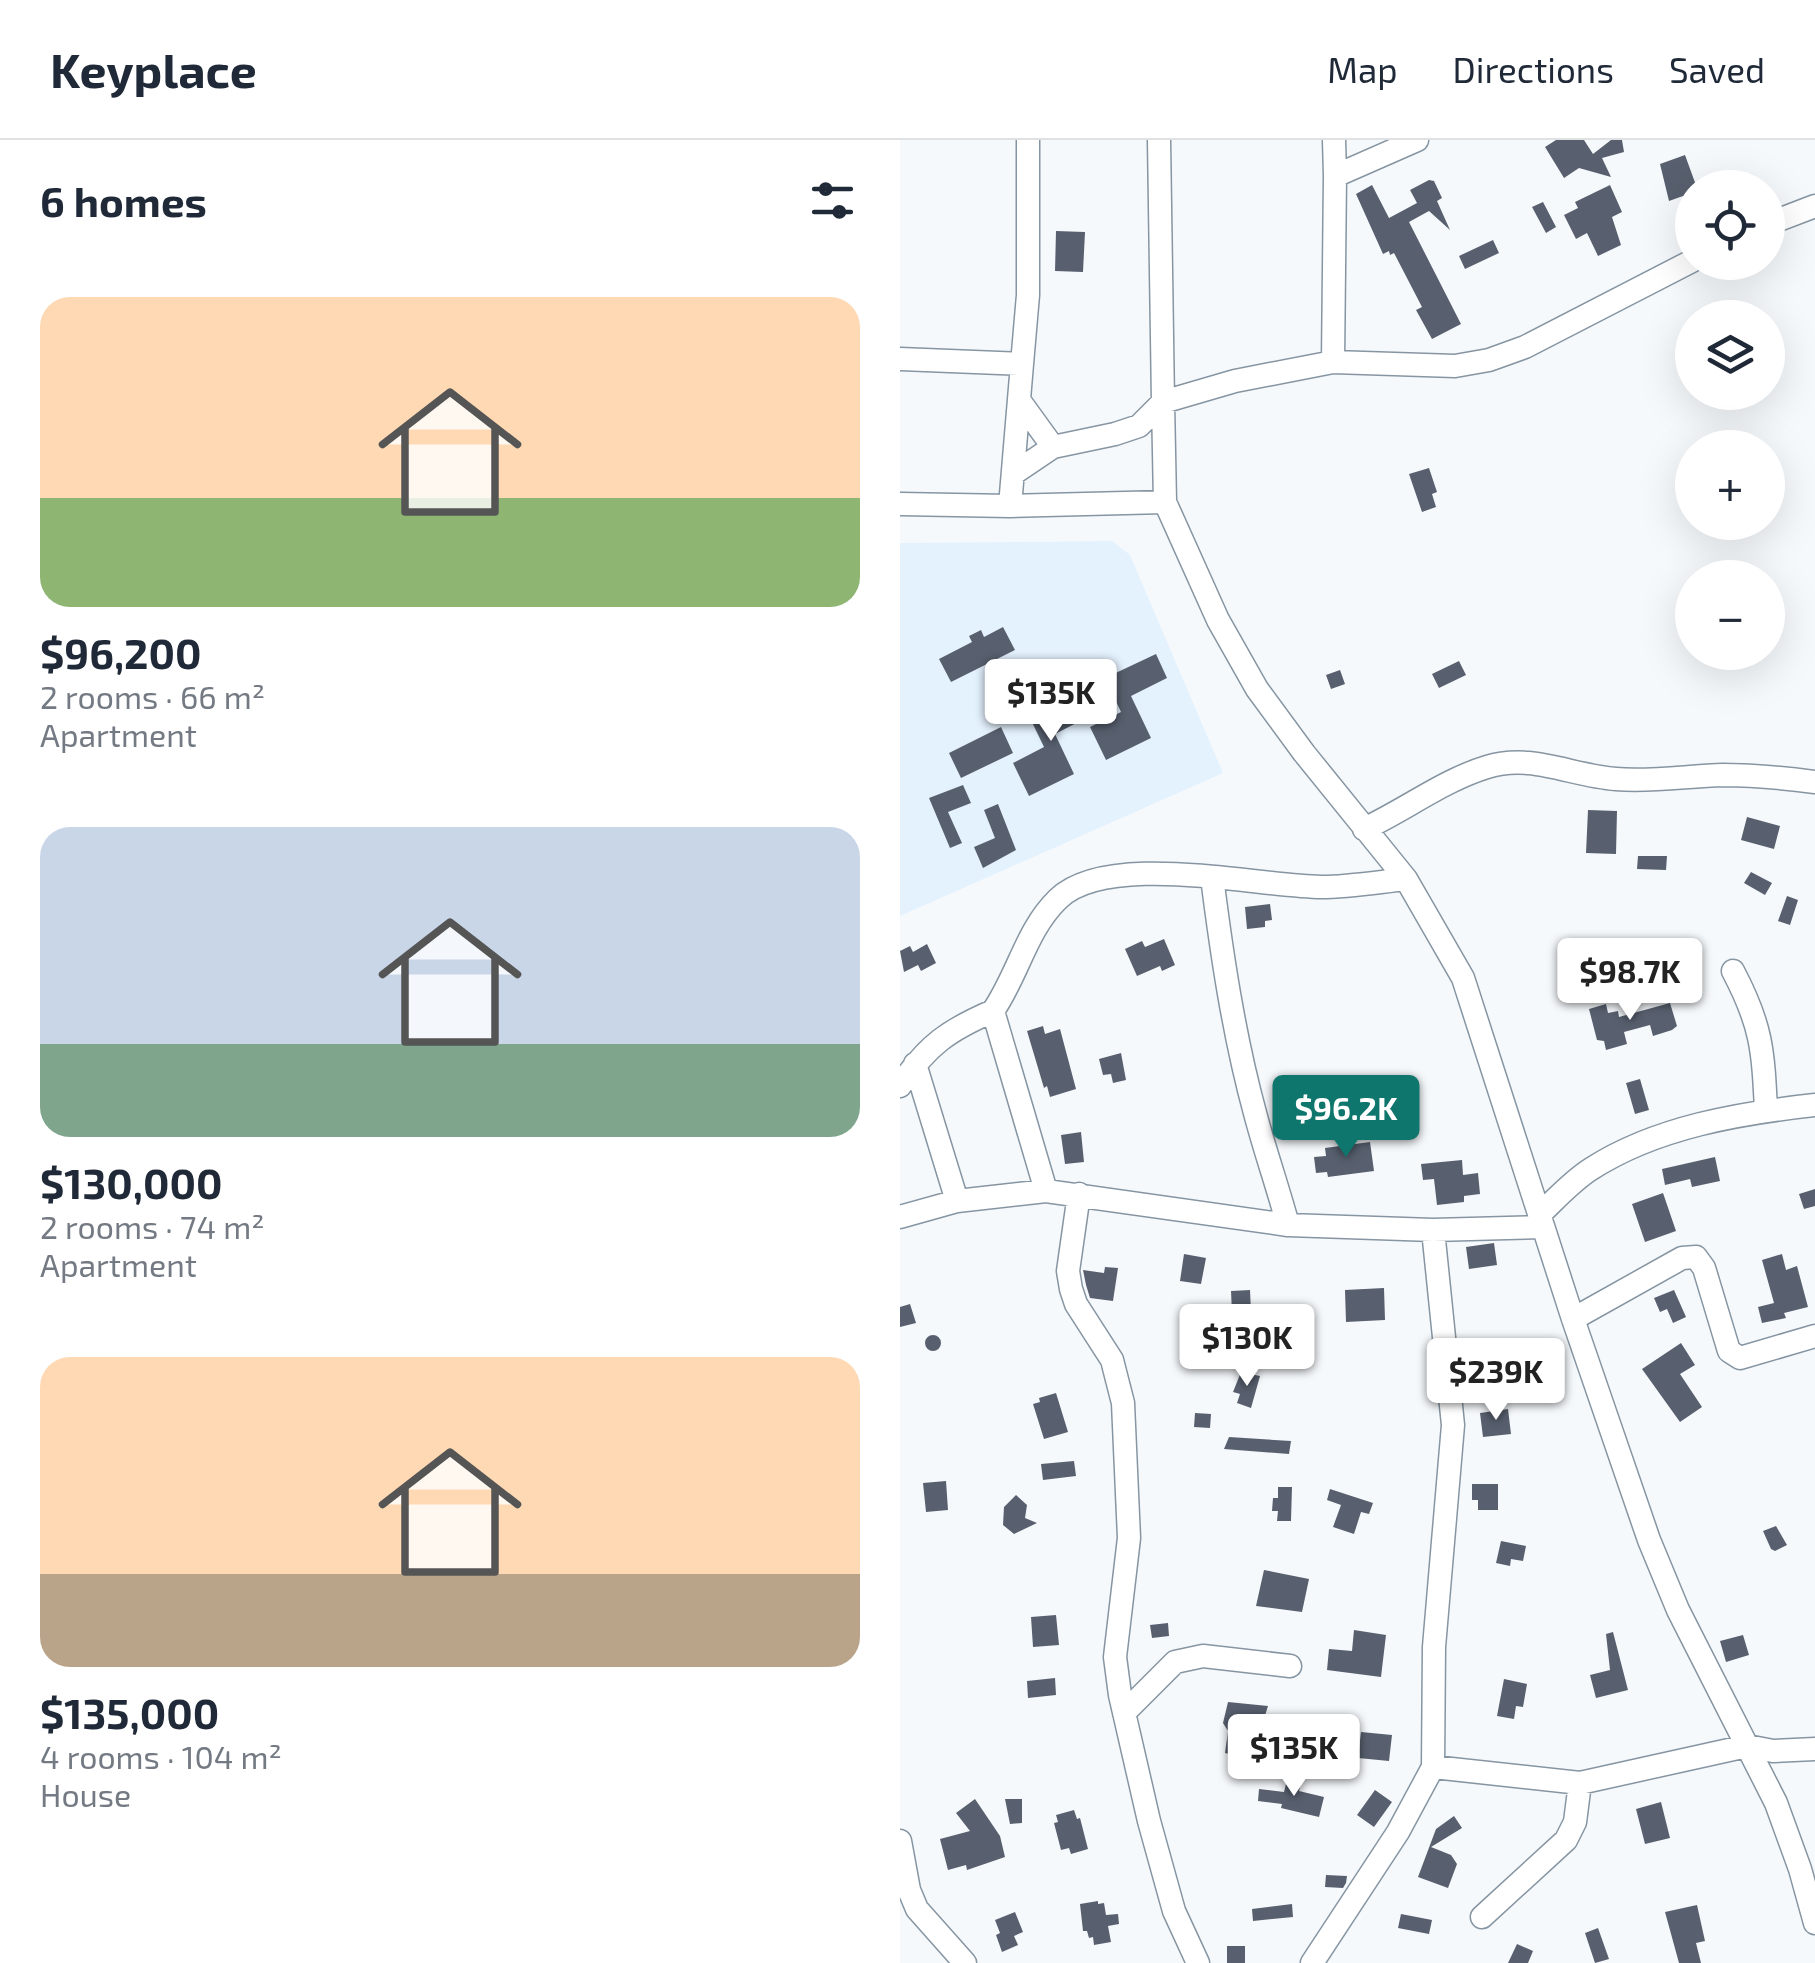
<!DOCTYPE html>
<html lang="en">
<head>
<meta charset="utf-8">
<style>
	body { margin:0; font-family:"Exo 2",sans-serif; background:#f6f6f7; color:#1f2937; height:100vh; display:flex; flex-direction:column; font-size:38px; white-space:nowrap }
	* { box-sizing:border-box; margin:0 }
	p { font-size:32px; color:#747a83 }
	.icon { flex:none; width:55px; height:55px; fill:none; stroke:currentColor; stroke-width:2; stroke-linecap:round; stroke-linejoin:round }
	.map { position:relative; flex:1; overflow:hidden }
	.panel { display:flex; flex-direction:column; background:#fff; width:900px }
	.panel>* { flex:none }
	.controls { position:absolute; left:775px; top:30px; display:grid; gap:20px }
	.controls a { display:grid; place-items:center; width:110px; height:110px; border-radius:50%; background:#fff; box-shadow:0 10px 40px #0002; font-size:50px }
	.price { position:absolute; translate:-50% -85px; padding:0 22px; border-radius:10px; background:#fff; color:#222; font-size:32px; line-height:65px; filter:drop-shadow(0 2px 5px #0008) }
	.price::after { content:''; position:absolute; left:50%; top:60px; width:30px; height:22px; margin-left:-15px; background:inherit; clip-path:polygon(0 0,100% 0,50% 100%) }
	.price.selected { background:#0f766e; color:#fff }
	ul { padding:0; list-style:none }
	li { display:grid; align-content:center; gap:20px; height:530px; padding:0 40px }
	li span { display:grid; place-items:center; height:310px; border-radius:30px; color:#555 }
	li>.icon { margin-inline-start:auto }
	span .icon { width:180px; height:180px; fill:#fffc; stroke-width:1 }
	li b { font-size:42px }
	h2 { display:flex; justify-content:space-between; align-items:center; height:120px; padding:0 40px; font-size:42px }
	header { display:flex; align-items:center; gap:60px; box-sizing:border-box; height:140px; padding:0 50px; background:#fff; border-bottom:2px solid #e0e1e3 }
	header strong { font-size:48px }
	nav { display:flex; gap:55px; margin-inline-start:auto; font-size:35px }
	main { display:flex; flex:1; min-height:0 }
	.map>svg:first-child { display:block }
	.built { fill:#e4f2fe }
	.building { fill:#58606f }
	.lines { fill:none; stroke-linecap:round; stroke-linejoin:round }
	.minor-casing { stroke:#8695a2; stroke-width:25 }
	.minor { stroke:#fff; stroke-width:22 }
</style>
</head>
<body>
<header>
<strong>Keyplace</strong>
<nav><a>Map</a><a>Directions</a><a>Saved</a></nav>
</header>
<main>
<section class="panel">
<h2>6 homes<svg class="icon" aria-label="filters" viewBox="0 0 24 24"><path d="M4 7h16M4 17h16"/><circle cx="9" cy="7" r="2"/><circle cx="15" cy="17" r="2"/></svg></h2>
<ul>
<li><span style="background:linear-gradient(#ffd9b3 65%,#8fb573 0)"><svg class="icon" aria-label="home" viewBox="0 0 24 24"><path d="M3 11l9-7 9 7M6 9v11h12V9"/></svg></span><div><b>$96,200</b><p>2 rooms · 66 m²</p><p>Apartment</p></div></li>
<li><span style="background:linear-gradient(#c9d6e8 70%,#7fa58c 0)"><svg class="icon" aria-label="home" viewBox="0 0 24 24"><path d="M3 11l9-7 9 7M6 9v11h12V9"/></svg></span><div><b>$130,000</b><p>2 rooms · 74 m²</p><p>Apartment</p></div></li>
<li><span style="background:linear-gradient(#ffd9b3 70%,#b9a48a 0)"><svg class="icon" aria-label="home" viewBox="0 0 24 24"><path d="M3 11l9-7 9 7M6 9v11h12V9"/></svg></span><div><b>$135,000</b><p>4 rooms · 104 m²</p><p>House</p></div></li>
</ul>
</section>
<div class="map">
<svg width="915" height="1823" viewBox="0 0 915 1823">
	<rect width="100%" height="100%" fill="#f6f9fc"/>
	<!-- built -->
	<path class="built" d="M212 401 230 415 323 633 0 776V403Z"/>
	<!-- building -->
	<path class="building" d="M656 0H684L693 14 711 0H722L724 12 702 18 711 37 679 28 664 38 645 7Z
		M785 15 797 48H792L791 78 783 56 769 61 760 24Z
		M529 40 534 41 542 58 537 61 550 90 529 71 509 82 561 184 532 199 516 170 522 167 494 113 490 115 489 111 483 114 456 54 472 45 489 78 517 63 510 50Z
		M710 45 722 72 712 77 721 105 698 116 687 93 676 99 664 75 678 68 675 62Z
		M643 62 656 87 646 93 632 67Z
		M156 91 185 92 183 132 155 131Z
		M593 100 599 113 565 129 559 116Z
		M529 328 537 352 532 354 536 367 522 372 509 334Z
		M103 487 115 510 51 542 39 519 72 502 69 496 81 490 84 497Z
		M256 514 267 538 231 556 251 598 206 620 190 587 221 572 205 538Z
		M559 521 566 535 539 548 532 534Z
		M440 530 445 544 431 549 426 535Z
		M180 551 192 575 155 594 174 634 129 656 113 623 144 607 129 576Z
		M101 587 113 613 61 638 49 613Z
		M63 645 71 663 48 672 62 703 50 708 29 658Z
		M98 664 116 710 83 728 74 707 95 698 84 670Z
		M688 670 717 671 716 714 686 713Z
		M847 677 880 686 874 709 841 700Z
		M738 716H767L766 730 737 729Z
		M851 732 872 743 865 755 844 743Z
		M887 756 898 760 890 785 878 781Z
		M370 764 372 780 365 781V787L347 789 345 767Z
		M264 799 275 825 262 831 260 826 237 836 225 809 242 801 245 807Z
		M27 804 36 823 21 831 18 825 4 832 0 811 10 806 13 812Z
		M708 807 709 827 717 826V841L694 842V808Z
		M770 863 777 886 772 890 753 896 750 885 724 892 727 904 706 910 704 901 697 900 689 869 706 864 708 873 718 871 719 877Z
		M143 886 145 894 160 889 176 949 150 957 147 946 144 948 127 891Z
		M221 913 226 940 213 943 211 934 203 935 199 919Z
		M740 939 749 970 735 974 726 943Z
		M181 992 184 1022 165 1024 161 995Z
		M470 1002 474 1031 428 1037 427 1032 416 1033 414 1017 426 1016 425 1008Z
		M815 1017 820 1041 792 1047 790 1039 765 1045 762 1029Z
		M562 1020 563 1035 578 1033 580 1054 564 1056V1062L537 1065 534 1039 523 1040 521 1024Z
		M915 1049V1066L904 1069 899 1054Z
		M763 1053 776 1091 745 1102 732 1064Z
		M594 1103 597 1125 569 1129 566 1107Z
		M284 1114 306 1118 301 1144 280 1141Z
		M882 1114 886 1130 897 1126 908 1167 884 1173 886 1178 862 1183 858 1167 874 1163 862 1120Z
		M205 1127 218 1128 213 1161 190 1158 186 1145 183 1130 204 1133Z
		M484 1148 485 1180 446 1182 445 1150Z
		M350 1150 351 1172 332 1173 331 1151Z
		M774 1150 786 1177 773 1183 767 1169 760 1172 754 1158Z
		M10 1164 16 1183 0 1187V1167Z
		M25 1203a8 8 0 1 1 16 0a8 8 0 1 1-16 0Z
		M325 1196 340 1199 336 1217 321 1214Z
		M781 1203 795 1225 780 1234 802 1267 780 1282 742 1229Z
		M341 1232 360 1236 351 1268 337 1263 340 1254 333 1252Z
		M156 1253 168 1292 144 1299 133 1264 140 1262 139 1258Z
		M608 1269 611 1294 583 1297 580 1273Z
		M295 1273 311 1274 310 1288 294 1287Z
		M329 1297 391 1301 389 1314 324 1309Z
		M174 1321 176 1336 143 1340 141 1324Z
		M46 1341 48 1370 26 1372 23 1343Z
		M572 1344H598V1370H578V1360H572Z
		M378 1347H392L391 1381H377L378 1371H372L373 1358H378Z
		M430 1349 473 1363 469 1374 461 1372 454 1394 433 1387 441 1365 427 1360Z
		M116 1355 127 1365 125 1378 137 1383 114 1394 103 1385 104 1367Z
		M876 1386 887 1405 875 1411 871 1409 863 1391Z
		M601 1401 626 1406 623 1421 611 1419 610 1426 596 1423Z
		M364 1430 409 1439 402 1472 356 1466Z
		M156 1475 159 1505 133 1507 131 1477Z
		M268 1483 269 1496 252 1498 250 1485Z
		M454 1490 486 1495 481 1537 427 1530 429 1509 452 1511Z
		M713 1492 728 1550 696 1558 690 1535 710 1530 706 1494Z
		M843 1495 849 1515 826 1522 820 1501Z
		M155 1538 156 1555 128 1558 127 1541Z
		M604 1539 627 1544 623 1567 616 1566 614 1579 597 1576Z
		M328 1562 368 1566 363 1582 378 1587 367 1622 325 1613 328 1591 323 1583Z
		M461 1592 492 1595 489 1621 458 1618Z
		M387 1640 401 1643 399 1651 424 1657 419 1677 381 1668 382 1664 358 1661 359 1649 384 1652Z
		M475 1650 492 1662 474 1687 457 1675Z
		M75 1659 100 1696 105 1717 67 1730 66 1725 48 1730 40 1699 70 1691 56 1673Z
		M105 1659H122V1683L110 1684Z
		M761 1662 770 1698 745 1704 736 1669Z
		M174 1670 177 1679 180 1678 188 1709 171 1714 169 1708 161 1710 154 1683 158 1682 156 1675Z
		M554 1676 562 1688 531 1707 551 1715 557 1724 548 1748 518 1737 536 1689Z
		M426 1735 447 1736 446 1743 443 1748 425 1747Z
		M198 1761V1764L204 1763 206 1775 218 1774 219 1784 208 1786 211 1802 194 1805 193 1797 189 1798 187 1791H183L180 1764Z
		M392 1764 393 1777 353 1781 352 1769Z
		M797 1765 805 1801 796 1803 801 1823H779L765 1772Z
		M115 1772 123 1792 114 1796 118 1805 102 1812 96 1795 100 1793 95 1780Z
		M501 1774 532 1780 529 1794 498 1788Z
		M698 1788 709 1819 695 1823 685 1793Z
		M617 1804 633 1811 628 1823H608Z
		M327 1806H345V1823H327Z"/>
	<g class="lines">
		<!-- minor casing -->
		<g class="minor-casing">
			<path id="minor" d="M434 0 435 36
				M868 84 915 66
				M792 121 625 207 589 220 555 226 433 222 335 241 263 262 265 362 318 480 357 549 404 613 506 739 563 838 673 1179 749 1400 778 1470 876 1663 900 1729 915 1783
				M0 219 122 224 110 366
				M433 222 435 36 517 0
				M122 224 128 155V0
				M119 260 153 307
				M113 334 153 307 215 294 239 286 263 262 259 0
				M0 364 110 366 265 362
				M464 689C505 670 544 640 587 627 632 613 671 636 716 639 752 642 787 636 823 635 854 635 884 638 915 642
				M312 737C322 816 334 896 355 973 365 1011 378 1048 388 1085
				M833 831C862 886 863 910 866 970
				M15 924 57 1061
				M0 946C27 905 49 890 93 871
				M146 1051 93 871C118 835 126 790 158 759 208 711 355 746 421 747 449 747 478 742 506 739
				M179 1054 168 1131 171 1149 176 1164 212 1220 223 1263 229 1398 215 1517 220 1555 249 1681 274 1771 298 1823
				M639 1075C656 1059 672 1041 691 1029 756 987 841 973 915 965
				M0 1077 57 1061 146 1051 388 1085 533 1090
				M673 1179 782 1118 796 1117 804 1128 829 1211 840 1218 915 1196
				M224 1573 275 1522 303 1516 390 1526
				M533 1627 680 1643 847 1606 873 1611 915 1609
				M0 1701 9 1750 17 1769 65 1823
				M582 1777 666 1700 675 1682 680 1643
				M412 1823 498 1692 533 1627 534 1507 553 1285 533 1090 643 1087"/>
		</g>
		<!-- minor -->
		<use href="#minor" class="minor"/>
	</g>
</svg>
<div class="controls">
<a><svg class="icon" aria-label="locate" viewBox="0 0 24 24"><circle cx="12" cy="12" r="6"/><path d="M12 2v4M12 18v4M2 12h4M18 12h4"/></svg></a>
<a><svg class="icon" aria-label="layers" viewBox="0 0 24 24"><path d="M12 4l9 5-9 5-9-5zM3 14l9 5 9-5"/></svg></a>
<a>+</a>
<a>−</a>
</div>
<b class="price" style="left:151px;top:604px">$135K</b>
<b class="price" style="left:730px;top:883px">$98.7K</b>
<b class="price selected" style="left:446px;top:1020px">$96.2K</b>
<b class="price" style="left:347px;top:1249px">$130K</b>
<b class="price" style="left:596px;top:1283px">$239K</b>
<b class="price" style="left:394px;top:1659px">$135K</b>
</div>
</main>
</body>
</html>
